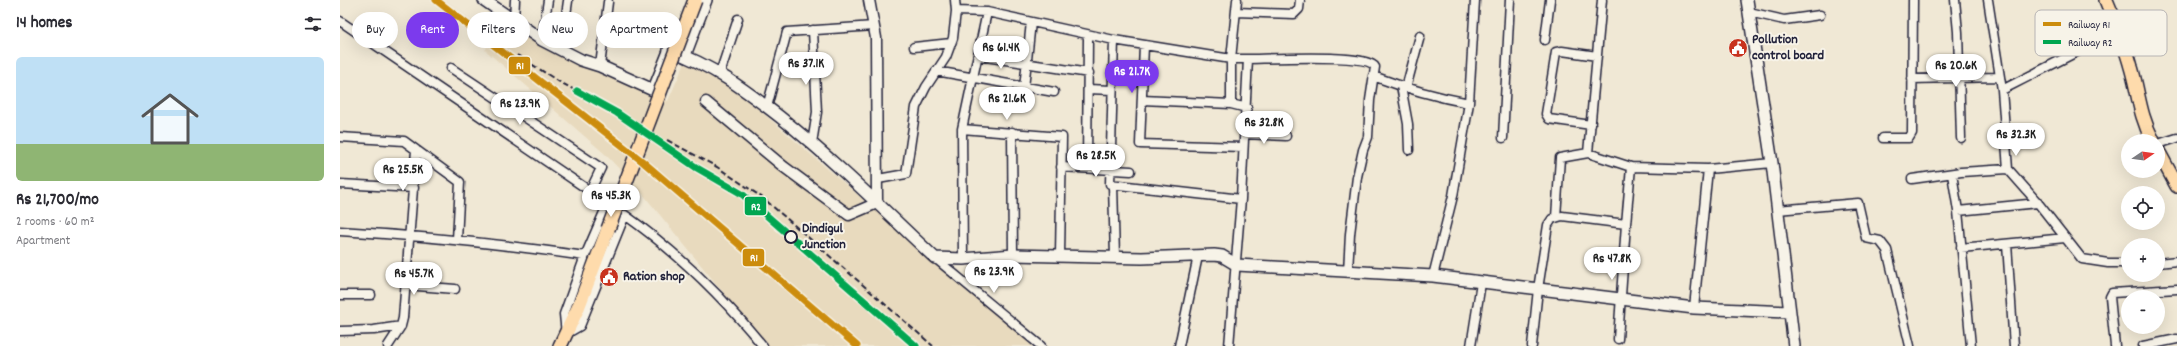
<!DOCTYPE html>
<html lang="en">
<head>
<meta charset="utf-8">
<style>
	body { margin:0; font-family:Dekko,sans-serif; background:#f7f7f7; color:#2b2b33; height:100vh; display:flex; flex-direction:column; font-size:15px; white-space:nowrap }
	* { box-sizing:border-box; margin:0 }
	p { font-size:13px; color:#7c7c81 }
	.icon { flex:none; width:22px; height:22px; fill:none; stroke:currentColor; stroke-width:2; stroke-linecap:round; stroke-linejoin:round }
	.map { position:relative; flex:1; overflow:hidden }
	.details { display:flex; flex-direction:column; background:#fff; width:340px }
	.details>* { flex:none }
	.guide { position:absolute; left:12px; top:12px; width:380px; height:36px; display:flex; gap:8px }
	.needle { width:26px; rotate:77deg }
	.buttons { position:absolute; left:1781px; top:134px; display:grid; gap:8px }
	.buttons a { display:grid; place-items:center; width:44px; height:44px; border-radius:50%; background:#fff; box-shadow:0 4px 16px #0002; font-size:20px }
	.price { position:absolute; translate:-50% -34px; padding:0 9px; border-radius:14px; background:#fff; color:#222; font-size:13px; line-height:26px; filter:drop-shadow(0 1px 2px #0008) }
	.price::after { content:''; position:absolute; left:50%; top:24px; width:12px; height:9px; margin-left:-6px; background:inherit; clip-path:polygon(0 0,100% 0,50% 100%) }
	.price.active { background:#7c3aed; color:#fff }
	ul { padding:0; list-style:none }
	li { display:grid; align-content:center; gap:8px; height:212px; padding:0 16px }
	li span { display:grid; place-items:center; height:124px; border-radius:6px; color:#555 }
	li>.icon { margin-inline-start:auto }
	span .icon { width:72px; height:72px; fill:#fffc; stroke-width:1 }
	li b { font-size:17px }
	h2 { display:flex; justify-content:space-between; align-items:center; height:48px; padding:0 16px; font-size:17px }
	.tag { padding:0 14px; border-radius:18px; background:#fff; box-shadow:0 4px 16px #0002; font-size:14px; line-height:36px }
	.tag.active { background:#7c3aed; color:#fff }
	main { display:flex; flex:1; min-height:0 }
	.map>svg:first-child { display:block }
	.built { fill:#e8dabe }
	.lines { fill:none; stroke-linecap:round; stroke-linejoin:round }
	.minor-casing { stroke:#22223b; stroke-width:11 }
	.tertiary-casing { stroke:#22223b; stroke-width:13 }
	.secondary-casing { stroke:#22223b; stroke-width:14 }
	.primary-casing { stroke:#22223b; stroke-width:16 }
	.trunk-casing { stroke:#22223b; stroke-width:16 }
	.minor { stroke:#f7f3e8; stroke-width:8 }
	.tertiary { stroke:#f7f3e8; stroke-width:10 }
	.secondary { stroke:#f7f3e8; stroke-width:11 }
	.primary { stroke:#fedbac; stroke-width:13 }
	.trunk { stroke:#fedbac; stroke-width:13 }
	.rail { stroke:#22223b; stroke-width:2; stroke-dasharray:6 3; stroke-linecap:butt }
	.trunk-bridge-casing { stroke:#22223b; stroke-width:16; stroke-linecap:butt }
	.trunk-bridge { stroke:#fedbac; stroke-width:13 }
	.rail-1-casing { stroke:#f7f3e8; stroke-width:10 }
	.rail-2-casing { stroke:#f7f3e8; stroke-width:10 }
	.rail-1 { stroke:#cc8c0c; stroke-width:7 }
	.rail-2 { stroke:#00a651; stroke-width:7 }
	.stop-dot { fill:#f7f3e8; stroke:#22223b; stroke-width:2 }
	.labels { text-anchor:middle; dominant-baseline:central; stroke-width:4; stroke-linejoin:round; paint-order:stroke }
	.poi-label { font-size:14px; font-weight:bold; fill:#22223b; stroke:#f7f3e8; text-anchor:start }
	.stop-label { font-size:14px; font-weight:bold; fill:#22223b; stroke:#f7f3e8; text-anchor:start }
	.key { fill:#f7f3e8; stroke:#b7b4b4; stroke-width:1 }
	.key-label { font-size:11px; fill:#22223b }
	.line-badge { stroke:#f7f3e8; stroke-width:1.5 }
	.badge-label { font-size:11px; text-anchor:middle; font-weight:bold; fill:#fff }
</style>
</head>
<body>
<main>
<section class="details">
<h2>14 homes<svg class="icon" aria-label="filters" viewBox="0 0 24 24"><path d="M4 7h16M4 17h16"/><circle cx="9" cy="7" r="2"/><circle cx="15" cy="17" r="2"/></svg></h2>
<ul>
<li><span style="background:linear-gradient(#bfe0f5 70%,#8fb573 0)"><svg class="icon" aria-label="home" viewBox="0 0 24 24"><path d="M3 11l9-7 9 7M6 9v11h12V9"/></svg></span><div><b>Rs 21,700/mo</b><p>2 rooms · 60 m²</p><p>Apartment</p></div></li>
</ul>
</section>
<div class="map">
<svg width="1837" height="346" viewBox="0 0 1837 346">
	<rect width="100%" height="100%" fill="#f0e8d5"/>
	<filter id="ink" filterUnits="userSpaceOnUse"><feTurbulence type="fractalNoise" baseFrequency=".025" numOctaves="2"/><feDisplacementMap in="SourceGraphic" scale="8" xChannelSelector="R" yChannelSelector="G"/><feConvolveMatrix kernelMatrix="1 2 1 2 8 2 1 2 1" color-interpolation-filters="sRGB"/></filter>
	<g filter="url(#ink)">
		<!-- built -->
		<path class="built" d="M164 23 196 43 233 62 328 101 346 60 374 71 693 346H427L302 193 265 154 145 50Z"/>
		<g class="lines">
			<!-- minor casing -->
			<g class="minor-casing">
				<path id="minor" d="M615 0 616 11 647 12 774 40
					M1262 0 1248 153 1291 167
					M1615 0 1618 32 1621 138
					M1648 0 1662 90 1668 169 1698 203 1742 259 1768 263H1788
					M896 12 954 14 959 9 960 0
					M1409 12 1444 20 1480 15
					M174 20 175 0
					M0 21 272 206
					M202 40 208 0
					M1205 40 1210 0
					M804 45 800 144 903 147
					M574 47 611 43
					M221 50 228 1
					M639 56 749 73
					M908 59C926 59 1029 53 1035 67L1030 100 1028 137 1023 150 1017 177 1010 234 1008 272
					M260 66 268 2
					M111 68 261 168 250 191
					M596 71 714 92
					M380 73 398 19
					M1033 76C1065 88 1096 97 1129 103
					M1572 79 1659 77
					M1061 86 1068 124 1069 150
					M684 88 691 22
					M1066 88 1080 36
					M748 89 772 90
					M1662 90 1778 31
					M802 100 891 104 907 108
					M891 104V59L774 40 770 184 901 199
					M427 107 447 32 534 26
					M1251 125 1209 119 1206 114 1216 52 1222 51 1257 56
					M622 129 647 12
					M672 132 673 255
					M904 134 946 136
					M0 137 64 141 120 182 117 240
					M1163 138 1170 0
					M1543 138H1569L1572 133 1573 0
					M472 143 477 112 473 30
					M1818 144 1837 138
					M721 167 791 171
					M747 168 748 36
					M1368 169 1432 163
					M1612 174 1618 211 1631 346
					M538 179 566 174 576 107 586 87 606 57 613 38 616 11
					M1572 179 1621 172 1668 169
					M0 184 74 188
					M773 185 775 257
					M268 203 245 256 224 314 226 334 240 326 285 215C337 252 383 297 423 346
					M1437 210 1518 203 1526 238 1540 241 1547 250 1570 346
					M1618 211 1698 203
					M1216 217 1220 158 1248 153
					M0 231C82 236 164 244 245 256
					M1667 244 1674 346
					M1621 248 1725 238
					M595 258 701 346
					M623 259 622 129 722 137 720 255
					M1818 263 1837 261
					M1093 276 1113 196 1129 103 1135 0
					M65 285 115 289
					M0 295H31
					M0 331 34 330 61 326
					M1278 339 1286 224
					M48 346 61 326 63 318 76 150
					M839 346 858 256
					M889 346 901 199 908 59H891L897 0
					M1131 346 1141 283
					M1192 346 1198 289 1208 225 1212 219 1222 216 1286 224 1291 167 1368 169 1354 308
					M1775 346 1770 297 1772 293 1837 289
					M1803 346 1837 339"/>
			</g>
			<!-- tertiary casing -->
			<g class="tertiary-casing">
				<path id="tertiary" d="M313 90 329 50
					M366 102 444 167 509 215 537 203 536 38 529 0"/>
			</g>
			<!-- secondary casing -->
			<g class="secondary-casing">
				<path id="secondary" d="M144 0 202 40 241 60 260 66 313 90
					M1407 0 1432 163 1454 346
					M337 30 329 50C372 65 404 89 440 117 495 161 544 210 595 258L623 259 673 255 802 258 874 255 882 256 897 265 1093 276 1354 308 1448 312
					M345 55 366 0"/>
			</g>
			<!-- primary casing -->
			<g class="primary-casing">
				<path id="primary" d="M1766 0C1775 22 1785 44 1791 67 1799 94 1799 114 1813 141
					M1818 151 1837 186"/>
			</g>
			<!-- trunk casing -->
			<g class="trunk-casing">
				<path id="trunk" d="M220 346 238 308 268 229"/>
			</g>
			<!-- minor -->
			<use href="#minor" class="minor"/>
			<!-- tertiary -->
			<use href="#tertiary" class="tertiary"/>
			<!-- secondary -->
			<use href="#secondary" class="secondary"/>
			<!-- primary -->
			<use href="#primary" class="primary"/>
			<!-- trunk -->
			<use href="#trunk" class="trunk"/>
			<!-- rail -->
			<path class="rail" d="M177 55 218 81 277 113 357 168 402 194 576 346
				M327 140 377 167 423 198 593 346"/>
			<!-- trunk-bridge casing -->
			<g class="trunk-bridge-casing">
				<path id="trunk-bridge" d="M268 229 355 0"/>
			</g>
			<!-- trunk-bridge -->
			<use href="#trunk-bridge" class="trunk-bridge"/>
			<!-- rail-1 casing -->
			<g class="rail-1-casing">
				<path id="rail-1" d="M96 0 302 161 517 346"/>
			</g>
			<!-- rail-2 casing -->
			<g class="rail-2-casing">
				<path id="rail-2" d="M237 91 277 113 357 168 402 194 576 346"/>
			</g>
			<!-- rail-1 -->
			<use href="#rail-1" class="rail-1"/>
			<!-- rail-2 -->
			<use href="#rail-2" class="rail-2"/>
		</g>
	</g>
	<!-- icons -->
	<defs>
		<g id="civic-disc" transform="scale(1)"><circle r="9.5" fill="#c8321e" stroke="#f7f3e8"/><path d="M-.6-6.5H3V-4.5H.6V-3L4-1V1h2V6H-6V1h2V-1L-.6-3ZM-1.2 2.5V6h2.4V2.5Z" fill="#fff"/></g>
	</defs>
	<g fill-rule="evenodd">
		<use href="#civic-disc" x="1398" y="48"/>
		<use href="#civic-disc" x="269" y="277"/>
	</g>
	<!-- markers -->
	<circle class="stop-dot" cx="451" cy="237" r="6"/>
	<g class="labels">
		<!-- poi labels -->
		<g class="poi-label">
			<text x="1412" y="40">Pollution<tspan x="1412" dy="16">control board</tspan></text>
			<text x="283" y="277">Ration shop</text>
		</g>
		<!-- stop labels -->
		<g class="stop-label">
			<text x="462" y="229">Dindigul<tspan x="462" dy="16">Junction</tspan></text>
		</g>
	</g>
	<!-- legend -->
	<rect x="1695" y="10" width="132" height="46" rx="6" class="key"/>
	<rect x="1703" y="22" width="18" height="4" fill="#cc8c0c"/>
	<rect x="1703" y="40" width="18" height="4" fill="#00a651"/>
	<g class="key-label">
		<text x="1728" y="28">Railway R1</text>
		<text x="1728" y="46">Railway R2</text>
	</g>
	<g class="line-badge">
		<rect x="168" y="56" width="23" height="19" rx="4" fill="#cc8c0c"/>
		<rect x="404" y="196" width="23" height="20" rx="4" fill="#00a651"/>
		<rect x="402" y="248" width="23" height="19" rx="4" fill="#cc8c0c"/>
	</g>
	<g class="badge-label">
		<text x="180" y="69">R1</text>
		<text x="416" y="210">R2</text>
		<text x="414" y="261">R1</text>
	</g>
</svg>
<div class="buttons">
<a><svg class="needle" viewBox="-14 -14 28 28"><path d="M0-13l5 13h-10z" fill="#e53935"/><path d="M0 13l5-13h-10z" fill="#7c7c81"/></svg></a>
<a><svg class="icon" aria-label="locate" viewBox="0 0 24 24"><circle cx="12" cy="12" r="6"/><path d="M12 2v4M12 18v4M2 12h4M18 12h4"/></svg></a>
<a>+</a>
<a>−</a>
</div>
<b class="price" style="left:661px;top:70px">Rs 61.4K</b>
<b class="price" style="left:466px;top:86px">Rs 37.1K</b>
<b class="price" style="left:1616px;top:88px">Rs 20.6K</b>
<b class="price active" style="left:792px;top:94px">Rs 21.7K</b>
<b class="price" style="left:667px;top:121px">Rs 21.6K</b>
<b class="price" style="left:180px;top:126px">Rs 23.9K</b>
<b class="price" style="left:924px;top:145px">Rs 32.8K</b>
<b class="price" style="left:1676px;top:157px">Rs 32.3K</b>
<b class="price" style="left:756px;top:178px">Rs 28.5K</b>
<b class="price" style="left:63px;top:192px">Rs 25.5K</b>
<b class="price" style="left:271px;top:218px">Rs 45.3K</b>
<b class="price" style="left:1272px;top:281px">Rs 47.8K</b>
<b class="price" style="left:654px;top:294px">Rs 23.9K</b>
<b class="price" style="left:74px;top:296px">Rs 45.7K</b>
<div class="guide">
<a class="tag">Buy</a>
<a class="tag active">Rent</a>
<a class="tag">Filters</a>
<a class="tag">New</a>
<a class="tag">Apartment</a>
</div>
</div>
</main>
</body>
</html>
